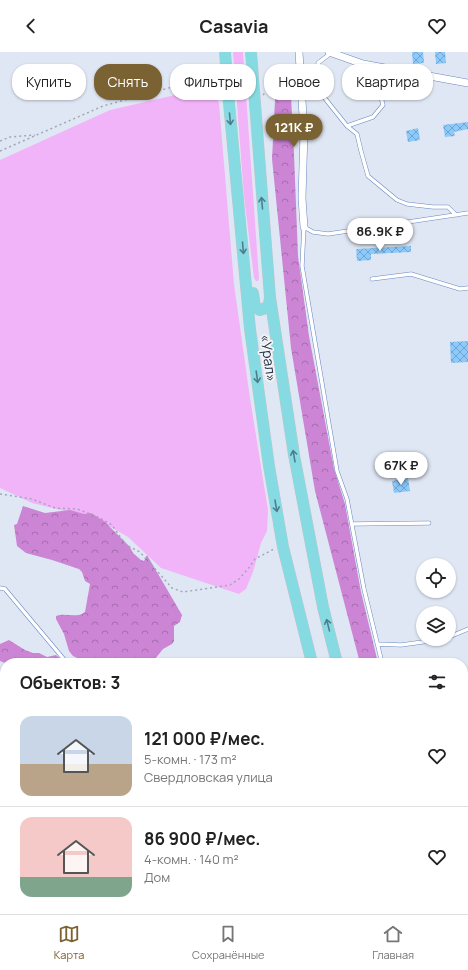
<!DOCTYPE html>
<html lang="ru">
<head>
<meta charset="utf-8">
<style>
	body { margin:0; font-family:Manrope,sans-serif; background:#f2f2f2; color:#222; height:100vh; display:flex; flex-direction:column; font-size:15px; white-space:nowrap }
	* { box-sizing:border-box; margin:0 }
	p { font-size:13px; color:#767676 }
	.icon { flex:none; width:22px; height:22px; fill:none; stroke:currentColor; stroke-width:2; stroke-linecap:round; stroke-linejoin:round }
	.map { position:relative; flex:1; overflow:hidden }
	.panel { position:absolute; left:0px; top:606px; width:468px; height:256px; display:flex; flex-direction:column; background:#fff; border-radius:16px 16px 0 0; box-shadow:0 1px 3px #0004 }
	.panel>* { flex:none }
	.hud { position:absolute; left:12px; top:12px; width:444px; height:36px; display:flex; gap:8px }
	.fabs { position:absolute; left:416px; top:506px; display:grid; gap:8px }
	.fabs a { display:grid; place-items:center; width:40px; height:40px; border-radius:50%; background:#fff; box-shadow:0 1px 3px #0004; font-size:20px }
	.price { position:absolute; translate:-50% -34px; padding:0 9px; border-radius:14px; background:#fff; color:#222; font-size:13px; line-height:26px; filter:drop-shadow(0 1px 2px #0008) }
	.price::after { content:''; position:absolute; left:50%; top:24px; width:12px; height:9px; margin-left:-6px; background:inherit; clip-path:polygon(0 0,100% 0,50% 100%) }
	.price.selected { background:#7a6233; color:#fff }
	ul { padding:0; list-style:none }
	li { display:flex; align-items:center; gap:12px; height:100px; padding:0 20px }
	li+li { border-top:1px solid #e0e0e0 }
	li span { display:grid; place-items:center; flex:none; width:112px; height:80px; border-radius:12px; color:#555 }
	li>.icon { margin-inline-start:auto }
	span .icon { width:48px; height:48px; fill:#fffc; stroke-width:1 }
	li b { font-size:17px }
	h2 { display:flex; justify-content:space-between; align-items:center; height:48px; padding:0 20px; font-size:17px }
	.pill { padding:0 14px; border-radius:16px; background:#fff; box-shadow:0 1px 3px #0004; font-size:14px; line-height:36px }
	.pill.selected { background:#7a6233; color:#fff }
	header { display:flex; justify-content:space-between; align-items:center; height:52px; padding:0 20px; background:#fff; font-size:18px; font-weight:700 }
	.tab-bar { display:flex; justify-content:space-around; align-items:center; height:56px; border-top:1px solid #e0e0e0; background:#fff; font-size:11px; color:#767676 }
	.tab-bar a { display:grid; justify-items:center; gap:2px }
	.tab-bar .selected { color:#7a6233 }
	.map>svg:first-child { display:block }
	.grass { fill:#f2b4f9 }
	.forest { fill:url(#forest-crowns) }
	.building { fill:url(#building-cross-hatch) }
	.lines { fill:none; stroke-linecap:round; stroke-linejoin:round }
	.service-casing { stroke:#6987c1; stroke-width:4.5 }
	.minor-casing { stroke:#6987c1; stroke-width:8 }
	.primary-casing { stroke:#c2c5cc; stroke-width:12 }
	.path { stroke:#9ea7b8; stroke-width:1.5; stroke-dasharray:2 3; stroke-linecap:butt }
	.service { stroke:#fff; stroke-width:3.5 }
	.minor { stroke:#fff; stroke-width:7 }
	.primary { stroke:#86dbe2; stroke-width:11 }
	.oneway { stroke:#507d8e }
	.labels { text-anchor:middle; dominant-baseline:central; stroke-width:3.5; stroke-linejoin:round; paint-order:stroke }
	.street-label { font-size:14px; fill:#24314a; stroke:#f4f4f4 }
</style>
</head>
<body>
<header><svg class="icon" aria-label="back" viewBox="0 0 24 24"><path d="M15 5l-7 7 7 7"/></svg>Casavia<svg class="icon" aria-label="heart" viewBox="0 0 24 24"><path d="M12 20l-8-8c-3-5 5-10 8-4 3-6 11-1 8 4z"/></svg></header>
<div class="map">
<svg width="468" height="862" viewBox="0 0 468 862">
	<defs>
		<pattern id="forest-crowns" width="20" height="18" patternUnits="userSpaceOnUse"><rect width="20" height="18" fill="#cc84d4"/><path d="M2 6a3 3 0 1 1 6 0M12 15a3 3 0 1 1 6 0" fill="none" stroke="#a56dae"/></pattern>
		<pattern id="building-cross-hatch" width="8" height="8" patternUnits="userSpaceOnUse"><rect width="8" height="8" fill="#8bcafb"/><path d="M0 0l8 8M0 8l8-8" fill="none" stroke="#71a5cd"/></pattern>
	</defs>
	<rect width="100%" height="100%" fill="#e0e7f4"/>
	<!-- grass -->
	<path class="grass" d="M233 0H243L259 226 258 229H256L254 226 244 144Z
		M197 38C210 38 213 39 219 51L234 232 250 346 268 458 267 479 261 491 253 520 246 537 239 542 161 516 128 485 97 467 32 451 0 436V108L110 58Z"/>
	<!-- forest -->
	<path class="forest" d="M285 23 290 25 294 102 298 204 309 284 334 417 345 452 361 540 378 611H360L315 439 291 296 272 107 276 28Z
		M23 454 45 461 70 458 84 462 91 461 104 469 130 495 133 501 141 508 144 509 147 503 182 563 180 570 174 574V589L172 592 163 597 155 607 150 611H88L73 604 69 599 64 582 56 567V564C65 560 76 567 85 560L90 532 85 529 82 520 79 517 52 508 26 501 17 494 14 473 17 472Z
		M9 588 25 598 33 601H39L47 605 56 603 65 611H5L0 609V592Z"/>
	<!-- building -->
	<path class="building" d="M412 0H423L424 11 413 12Z
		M435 0H445L446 11 436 12Z
		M468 70V77L454 80 455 84 445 85 443 73Z
		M418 76 420 88 408 90 406 79Z
		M411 194V200L371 202V208L357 209 356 197Z
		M468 289V310L451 311 450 290Z
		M408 426 410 439 394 441 392 429Z"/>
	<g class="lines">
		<!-- service casing -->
		<g class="service-casing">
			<path id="service" d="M331 1 318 11 323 44 347 74 357 82 361 99 368 124 397 148 407 152 433 155H448L456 163
				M347 74 373 65 383 53C380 42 377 22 368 15
				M372 227 411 222 460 237 468 236
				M352 472 429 471
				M0 536 5 537 67 611
				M449 585 468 577
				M378 592 401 593 444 587
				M382 611 364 537 347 447 337 419 302 214 304 175 313 180 328 182 468 161
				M0 705 5 712
				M463 721 468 722
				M463 789 468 787
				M463 811 468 809
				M459 857 460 862"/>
		</g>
		<!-- minor casing -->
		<g class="minor-casing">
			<path id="minor" d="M299 0 304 80 302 146 304 175
				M329 0 363 12 468 31"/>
		</g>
		<!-- primary casing -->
		<g class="primary-casing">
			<path id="primary" d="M225 0 229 51 250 277 269 414 283 495 312 611
				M251 0 270 245 294 403 323 555 337 611
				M253 241 255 255 260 258 266 256 269 252 270 245
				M384 857 385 862
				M409 857 410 862"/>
		</g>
		<!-- path -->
		<path class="path" d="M263 43 267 39 265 27 271 19 281 17 294 16
			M0 89 10 85 35 83
			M0 99 103 54 176 34 218 28
			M0 442 32 447 55 456 77 457 96 464 112 473 126 493 140 500 172 536 183 540 230 533 239 527 248 517 255 507 274 497
			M269 862 271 857"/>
		<!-- service -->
		<use href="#service" class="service"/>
		<!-- minor -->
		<use href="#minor" class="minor"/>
		<!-- primary -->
		<use href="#primary" class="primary"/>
	</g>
	<!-- one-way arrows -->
	<defs><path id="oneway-shaft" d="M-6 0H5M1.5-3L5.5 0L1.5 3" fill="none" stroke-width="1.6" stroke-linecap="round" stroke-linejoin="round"/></defs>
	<g class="oneway">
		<use href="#oneway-shaft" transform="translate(230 67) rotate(85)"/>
		<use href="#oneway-shaft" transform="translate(262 151) rotate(-95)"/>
		<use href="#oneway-shaft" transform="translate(243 196) rotate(85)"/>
		<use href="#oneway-shaft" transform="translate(257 325) rotate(82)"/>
		<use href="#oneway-shaft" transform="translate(294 404) rotate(-100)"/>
		<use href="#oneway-shaft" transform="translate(276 454) rotate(80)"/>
		<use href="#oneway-shaft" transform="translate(328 573) rotate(-104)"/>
	</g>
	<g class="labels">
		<!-- street labels -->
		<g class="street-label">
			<text transform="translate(269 306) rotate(82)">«Урал»</text>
		</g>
	</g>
</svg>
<div class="fabs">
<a><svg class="icon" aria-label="locate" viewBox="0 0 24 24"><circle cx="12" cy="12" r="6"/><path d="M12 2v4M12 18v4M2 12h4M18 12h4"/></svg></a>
<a><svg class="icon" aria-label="layers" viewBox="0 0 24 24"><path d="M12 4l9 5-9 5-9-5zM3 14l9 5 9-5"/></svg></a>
</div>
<b class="price selected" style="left:294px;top:96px">121K ₽</b>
<b class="price" style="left:380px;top:200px">86.9K ₽</b>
<b class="price" style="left:401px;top:434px">67K ₽</b>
<div class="hud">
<a class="pill">Купить</a>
<a class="pill selected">Снять</a>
<a class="pill">Фильтры</a>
<a class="pill">Новое</a>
<a class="pill">Квартира</a>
</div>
<section class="panel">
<h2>Объектов: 3<svg class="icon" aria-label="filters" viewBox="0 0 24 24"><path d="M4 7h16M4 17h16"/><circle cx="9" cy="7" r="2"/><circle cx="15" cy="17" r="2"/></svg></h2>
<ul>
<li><span style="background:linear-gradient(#c9d6e8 60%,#b9a48a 0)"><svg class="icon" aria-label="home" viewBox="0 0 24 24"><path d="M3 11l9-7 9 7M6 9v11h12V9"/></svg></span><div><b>121 000 ₽/мес.</b><p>5-комн. · 173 m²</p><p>Свердловская улица</p></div><svg class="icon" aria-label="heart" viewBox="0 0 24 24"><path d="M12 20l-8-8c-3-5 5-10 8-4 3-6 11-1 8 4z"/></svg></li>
<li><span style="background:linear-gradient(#f6c9c9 75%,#7fa58c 0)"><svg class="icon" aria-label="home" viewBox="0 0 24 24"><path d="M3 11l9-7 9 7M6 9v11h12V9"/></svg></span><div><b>86 900 ₽/мес.</b><p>4-комн. · 140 m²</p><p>Дом</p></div><svg class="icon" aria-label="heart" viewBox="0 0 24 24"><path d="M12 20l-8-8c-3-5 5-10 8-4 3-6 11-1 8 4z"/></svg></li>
</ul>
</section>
</div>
<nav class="tab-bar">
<a class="selected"><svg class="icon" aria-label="map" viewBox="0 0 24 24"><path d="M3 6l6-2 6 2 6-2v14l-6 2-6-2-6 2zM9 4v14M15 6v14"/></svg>Карта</a>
<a><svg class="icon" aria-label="saved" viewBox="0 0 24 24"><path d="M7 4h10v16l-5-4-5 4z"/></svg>Сохранённые</a>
<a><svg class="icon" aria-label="home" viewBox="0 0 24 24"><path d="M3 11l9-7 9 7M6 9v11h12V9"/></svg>Главная</a>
</nav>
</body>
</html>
